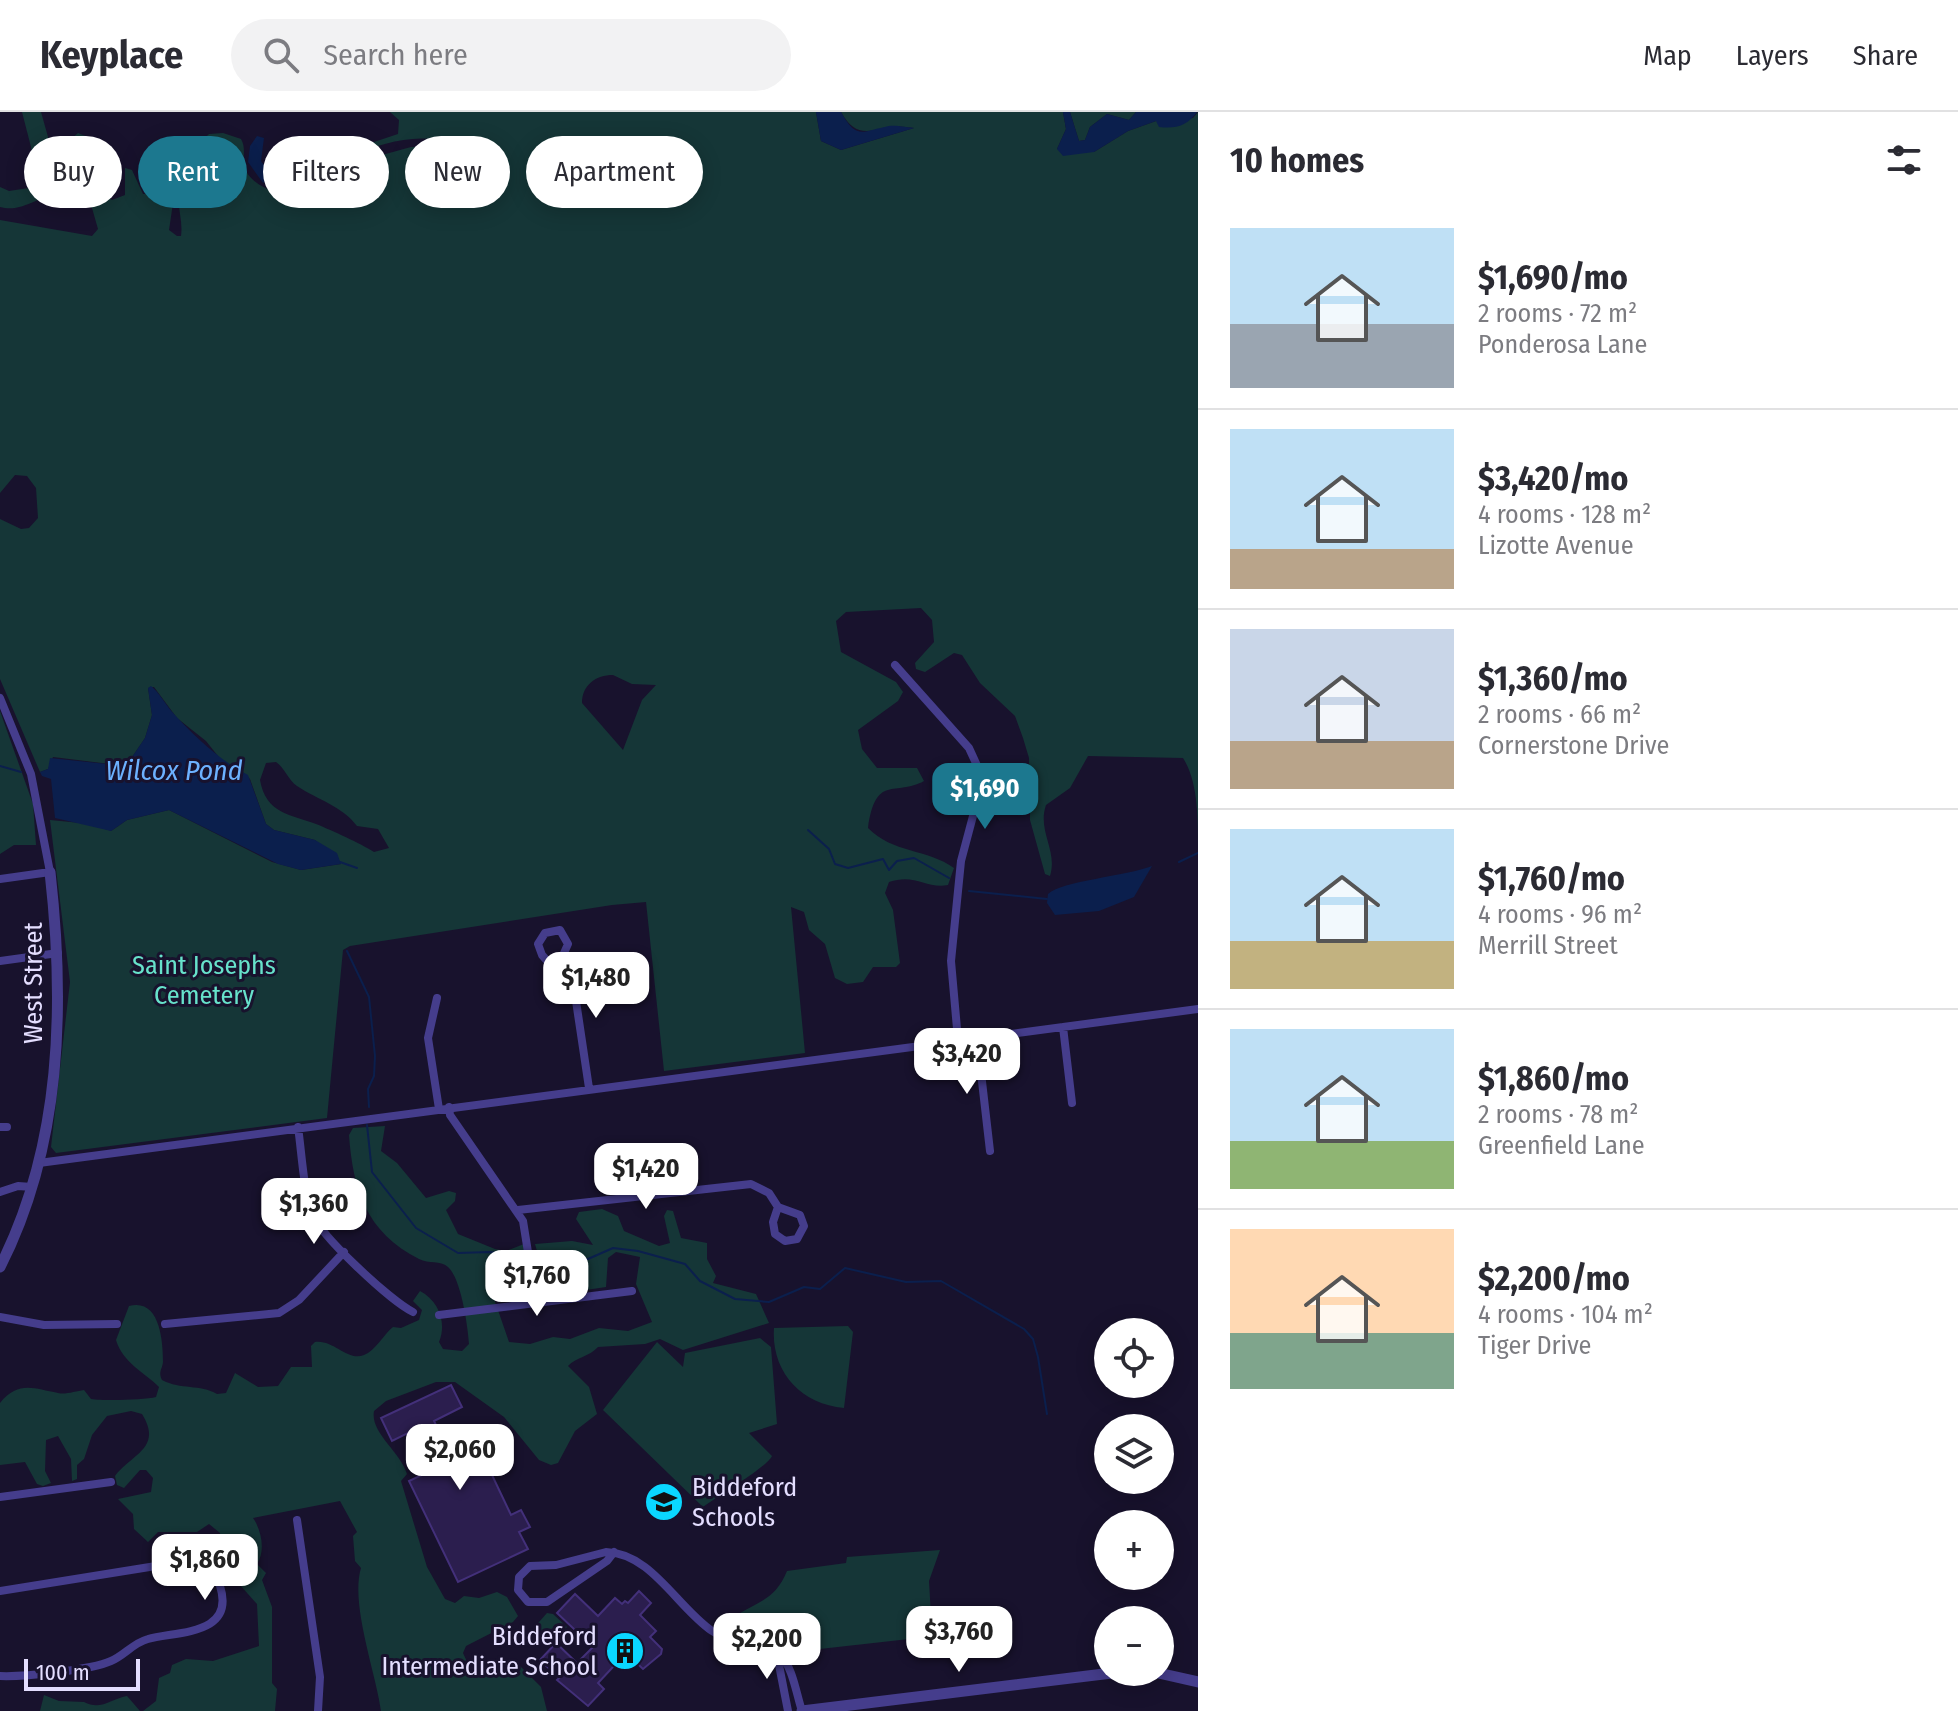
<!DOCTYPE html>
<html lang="en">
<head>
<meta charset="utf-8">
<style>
	body { margin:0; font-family:"Fira Sans Condensed",sans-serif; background:#f2f2f3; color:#2b2b33; height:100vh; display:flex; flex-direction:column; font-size:30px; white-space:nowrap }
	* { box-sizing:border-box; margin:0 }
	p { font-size:26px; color:#7c7c81 }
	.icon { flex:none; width:44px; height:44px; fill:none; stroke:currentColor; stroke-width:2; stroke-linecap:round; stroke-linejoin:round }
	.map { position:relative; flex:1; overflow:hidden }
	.panel { display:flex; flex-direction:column; background:#fff; width:760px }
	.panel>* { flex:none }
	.top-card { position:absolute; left:24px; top:24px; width:760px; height:72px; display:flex; gap:16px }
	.controls { position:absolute; left:1094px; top:1206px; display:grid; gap:16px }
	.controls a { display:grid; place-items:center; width:80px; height:80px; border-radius:50%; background:#fff; box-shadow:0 4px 20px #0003; font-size:40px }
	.scale { position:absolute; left:24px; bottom:20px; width:116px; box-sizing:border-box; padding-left:8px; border:4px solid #e4deff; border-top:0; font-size:22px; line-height:28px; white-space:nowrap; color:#e4deff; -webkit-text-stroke:6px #18122d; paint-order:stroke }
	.price { position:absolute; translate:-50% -68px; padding:0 18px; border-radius:16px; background:#fff; color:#222; font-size:26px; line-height:52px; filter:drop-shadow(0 2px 4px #0008) }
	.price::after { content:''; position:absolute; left:50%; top:48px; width:24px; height:18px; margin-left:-12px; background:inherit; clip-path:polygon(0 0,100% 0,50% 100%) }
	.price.selected { background:#1c788f; color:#fff }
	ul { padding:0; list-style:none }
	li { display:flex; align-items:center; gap:24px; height:200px; padding:0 32px }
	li+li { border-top:2px solid #e1e1e2 }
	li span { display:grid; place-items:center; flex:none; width:224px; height:160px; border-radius:0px; color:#555 }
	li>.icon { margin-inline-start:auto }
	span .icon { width:96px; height:96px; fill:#fffc; stroke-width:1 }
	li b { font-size:34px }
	h2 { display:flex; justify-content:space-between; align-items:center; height:96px; padding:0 32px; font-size:34px }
	.pill { padding:0 28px; border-radius:36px; background:#fff; box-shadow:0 4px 20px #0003; font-size:28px; line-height:72px }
	.pill.selected { background:#1c788f; color:#fff }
	header { display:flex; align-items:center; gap:48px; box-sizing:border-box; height:112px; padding:0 40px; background:#fff; border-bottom:2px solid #e1e1e2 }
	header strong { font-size:38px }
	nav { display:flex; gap:44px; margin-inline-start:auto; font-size:28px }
	.search { width:560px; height:72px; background:#f2f2f3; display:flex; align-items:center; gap:20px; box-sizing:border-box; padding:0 28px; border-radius:44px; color:#7c7c81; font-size:30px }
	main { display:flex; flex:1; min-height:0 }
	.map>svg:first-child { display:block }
	.green { fill:#153637; fill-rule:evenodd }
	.water { fill:#0b1f4d }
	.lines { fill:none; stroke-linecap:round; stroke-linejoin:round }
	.stream { stroke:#0b1f4d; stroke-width:2 }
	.building { fill:#2b1e4e; stroke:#43307a; stroke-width:2 }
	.minor { stroke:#453d8c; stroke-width:8 }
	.tertiary { stroke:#453d8c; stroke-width:11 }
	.labels { text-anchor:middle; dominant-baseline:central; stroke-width:6; stroke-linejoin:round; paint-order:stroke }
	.park-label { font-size:26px; fill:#67e2cb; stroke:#18122d }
	.street-label { font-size:26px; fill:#e4deff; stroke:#18122d }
	.poi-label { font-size:26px; fill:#e4deff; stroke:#18122d; text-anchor:start }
	.water-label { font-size:28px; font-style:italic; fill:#6cb1ff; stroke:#18122d }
</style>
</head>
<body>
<header>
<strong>Keyplace</strong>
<div class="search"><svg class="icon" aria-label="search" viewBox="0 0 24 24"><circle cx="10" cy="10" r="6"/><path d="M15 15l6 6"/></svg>Search here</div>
<nav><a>Map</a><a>Layers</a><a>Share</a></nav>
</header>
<main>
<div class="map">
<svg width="1198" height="1599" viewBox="0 0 1198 1599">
	<rect width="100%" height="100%" fill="#18122d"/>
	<!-- green -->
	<path class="green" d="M22 0H41L50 32 62 35 78 21 88 25C88 43 95 77 112 88L125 83V56L132 58 143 82 155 81 160 61H169L173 91 169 118 177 124H181C183 110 178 99 179 86 181 62 191 38 209 22L223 21 241 27C247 37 241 48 246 59 257 81 301 89 323 80L316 62 318 55 353 51 411 35 456 34C423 18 384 31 352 43L362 34 398 22 399 8 390 0H816L821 29 841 38 914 16C908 16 896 13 889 15 865 21 854 23 841 0H1063L1066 17 1057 37 1094 40 1128 19 1156 9 1193 6 1198 0V734C1198 707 1198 669 1183 646L1088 644 1070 676 1046 693C1037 719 1058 738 1050 764L1045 762 1030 708 1029 646 1023 626 1015 604 980 571 962 543 954 541 925 560 916 557 915 551 934 530 932 508 921 496 846 500 836 509 841 540 896 570 903 580 898 589 858 618 862 637 877 656H917L924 669C895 685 876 661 868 716 892 741 928 737 954 756L948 773C926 777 915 761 889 770L885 781 893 798 900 851 896 855H873L863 870 847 872 835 866 825 832 809 818 804 800 791 795 805 941 664 959 646 790 612 793 350 834 343 838 327 1006 56 1041 51 1035 70 870 50 708 91 712 111 719 127 708 169 698 272 750 301 758 341 752 315 728 274 718 266 712 250 667 238 656 222 649 206 629 177 606 154 575 148 576 152 603 145 626 126 654 53 645 48 657 40 660 0 567V407L21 417 29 416 38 406 36 376 27 364 15 363 0 381V108L92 124 98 117 92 96C50 62 33 104 0 95V75L9 79 35 75 31 35ZM613 563 632 572 656 573 642 588 623 638 582 591C582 573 596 563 613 563ZM276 650C285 656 288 668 297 674 318 688 342 694 357 714L378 717 389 736 374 740C360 731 333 719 316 712 290 702 266 702 260 668L266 651Z
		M1070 0H1136L1129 8 1107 2 1090 15 1085 28 1079 29Z
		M0 599 33 692 36 733H14L0 742Z
		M385 1014 381 1039 397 1051 426 1086 449 1079 456 1081 455 1089 446 1098 458 1122 495 1137 506 1139 524 1132 528 1158 521 1166 503 1157 491 1164 490 1175 509 1230 530 1232 553 1225 570 1227 599 1216 628 1219 652 1210 636 1172 640 1145 616 1140 608 1146 606 1175 579 1179 572 1156 563 1148 540 1150 535 1132 572 1129 593 1133 576 1107 579 1100 602 1097 618 1104 624 1119 659 1134 670 1131 664 1104 667 1098 673 1099 681 1126 707 1131V1147L716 1164 713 1171 756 1182 769 1211 683 1238 660 1227 645 1232 598 1235C589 1245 576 1245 568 1254L589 1275 597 1302 575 1319 558 1351 551 1353 539 1348 504 1305 455 1270H436L386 1289 374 1299C370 1321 400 1339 407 1362L401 1369 427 1455 445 1487 455 1491 464 1484 479 1486 497 1480 507 1485 518 1504 513 1510 466 1534 463 1541 473 1563 518 1552 541 1575 547 1599H381C376 1561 350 1492 361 1456L355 1449 353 1424 357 1420 340 1389 253 1406C261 1417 266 1439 257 1452L266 1461 262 1468 272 1495V1571L277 1577 275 1599H143L156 1589 159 1566 170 1561 172 1553 186 1547 213 1549 259 1534 257 1492 240 1473 249 1460 239 1444H220L213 1449 205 1445 221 1431 220 1421 209 1412 197 1420H158L148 1430 134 1417 133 1402 118 1387 151 1380 153 1366 146 1358H140L124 1376 117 1373 115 1364C132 1342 163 1336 142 1302L131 1299 107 1304 92 1323 84 1347 77 1353V1367L72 1369 71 1347 58 1324 46 1328 45 1359 51 1371 43 1374 37 1372 25 1350 0 1353V1291C19 1268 34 1277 58 1281 65 1283 76 1279 84 1278L91 1287C104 1289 145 1288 156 1285L159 1275C143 1259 123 1251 116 1228L129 1194C159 1186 163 1226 163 1250 162 1258 158 1260 162 1268 181 1278 200 1272 217 1282L226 1281 235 1261 258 1275 278 1274 291 1255H312L311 1234 315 1230C333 1227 348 1250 364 1243 375 1239 384 1222 393 1215L401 1216 419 1208 422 1198 413 1189 420 1179C439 1189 447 1211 439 1230L443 1237 462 1239 469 1232C468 1215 461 1166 448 1155 440 1148 429 1152 419 1147 366 1120 353 1078 349 1023L353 1016Z
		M848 1214 853 1220 844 1296C800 1292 771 1259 774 1216Z
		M760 1226 771 1235 777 1312 749 1321 772 1344C767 1355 718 1384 703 1395L603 1298 657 1230 683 1255 685 1241Z
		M940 1438 929 1469 932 1521 927 1525 793 1540 775 1523 726 1511C751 1490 774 1492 787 1459L846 1451 847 1445Z
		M547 1501 553 1502 567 1515 548 1534 531 1519Z
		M44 1583 59 1589 84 1590C101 1599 110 1587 127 1584L140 1599H40Z"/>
	<!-- water -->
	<path class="water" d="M816 0H841C857 29 862 19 889 14 896 13 910 16 914 16L841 38 821 29Z
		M1063 0H1070L1079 29 1085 28 1090 15 1107 2 1129 8 1136 0H1197C1187 14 1176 17 1159 15L1156 9 1128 19 1094 40 1063 44 1057 37 1066 17Z
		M257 24 264 26 261 49 272 64 263 71 248 50 250 34Z
		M151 574C160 581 166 594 175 603 196 626 221 649 248 663L266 712 274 718 315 728 337 741 341 752 301 758 278 752 169 698 127 708 111 719 55 706 51 667 42 664 40 660 48 657 50 646 126 654 145 626 152 603 148 576Z
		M1152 754 1134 785 1099 799 1055 803 1047 791 1048 782C1061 769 1127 764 1152 754Z"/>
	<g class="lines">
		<!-- stream -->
		<path class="stream" d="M0 654 21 660
			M808 718 829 737 835 752 848 756 883 747 889 758 897 749 914 746 949 766
			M340 750 357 756
			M1179 750 1198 741
			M969 779 1047 787
			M347 839 369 885 375 944 374 964 368 977 369 995
			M367 1013 372 1060 416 1116 458 1141 490 1140 525 1145
			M537 1146 588 1147 613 1136 638 1139 685 1152 700 1169 735 1187 769 1190 804 1175 820 1177 845 1156 906 1170 941 1169 1024 1217 1033 1227 1038 1245 1047 1302"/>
	</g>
	<!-- building -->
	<path class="building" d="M451 1273 462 1295 434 1309 448 1337 480 1321 489 1339 482 1342 511 1403 521 1398 530 1415 519 1420 528 1437 458 1470 409 1369 439 1355 420 1315 392 1329 381 1306Z
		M639 1479 651 1491 640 1503 656 1519 650 1525 662 1537 661 1542 643 1557 626 1541 598 1571 604 1577 588 1594 557 1568 559 1566 540 1548 556 1531 577 1551 593 1535 557 1501 575 1482 598 1504 615 1486 622 1492 625 1489 628 1491Z"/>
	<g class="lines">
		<!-- minor -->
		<path class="minor" d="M895 553 969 636 980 660 977 689 961 749 951 849 958 928
			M0 586 31 662 50 760 0 767
			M560 818 568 832 556 859 542 843 538 832 545 821Z
			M0 849 58 841
			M556 859 576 889 589 976
			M437 886 428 926 439 997
			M1063 915 1072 991
			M977 926 990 1039
			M449 995 450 1003 523 1109 536 1190
			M0 1015H7
			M298 1015C302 1043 303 1075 312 1101 320 1124 391 1189 413 1200
			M39 1051 1198 897
			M0 1080 18 1074 32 1075
			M518 1098 751 1072 769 1081 778 1095 800 1103 804 1114 797 1127 785 1129 775 1122 773 1110 778 1095
			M439 1203 632 1179
			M0 1205 44 1213 117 1212
			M165 1212 279 1201 299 1188 344 1140
			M0 1385 111 1370
			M297 1408 320 1565 318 1599
			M614 1440 607 1449 547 1490H528L518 1478 519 1465 530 1454 556 1453 606 1440C651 1441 677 1495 712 1519 732 1532 763 1523 780 1542 793 1556 796 1581 802 1599
			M0 1479 187 1449C202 1451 215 1459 220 1474 236 1524 175 1519 148 1527 133 1531 125 1543 111 1549 91 1558 23 1565 0 1564
			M766 1536 779 1553 788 1599"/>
		<!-- tertiary -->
		<path class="tertiary" d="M0 1155C62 1033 65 893 50 760
			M1154 1560 1198 1570
			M802 1599 1120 1560"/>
	</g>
	<!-- icons -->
	<defs>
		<g id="school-disc" transform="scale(2)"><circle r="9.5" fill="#0ad7ff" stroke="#18122d"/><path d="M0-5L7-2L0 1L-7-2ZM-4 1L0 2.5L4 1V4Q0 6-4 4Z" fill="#111"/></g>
		<g id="building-disc" transform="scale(2)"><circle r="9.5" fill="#0ad7ff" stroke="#18122d"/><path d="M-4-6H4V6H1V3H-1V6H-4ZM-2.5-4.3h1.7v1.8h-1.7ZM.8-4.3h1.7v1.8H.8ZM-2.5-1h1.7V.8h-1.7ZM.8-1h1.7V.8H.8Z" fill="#111"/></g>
	</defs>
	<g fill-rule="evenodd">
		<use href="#school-disc" x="664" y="1390"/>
		<use href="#building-disc" x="625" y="1539"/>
	</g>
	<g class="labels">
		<!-- park labels -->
		<g class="park-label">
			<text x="204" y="853">Saint Josephs<tspan x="204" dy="30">Cemetery</tspan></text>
		</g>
		<!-- street labels -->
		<g class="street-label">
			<text transform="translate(33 871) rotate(-90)">West Street</text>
		</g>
		<!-- poi labels -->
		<g class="poi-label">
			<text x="692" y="1375">Biddeford<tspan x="692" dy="30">Schools</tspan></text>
			<text x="597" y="1524" text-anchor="end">Biddeford<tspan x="597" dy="30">Intermediate School</tspan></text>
		</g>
		<!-- water labels -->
		<g class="water-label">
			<text x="174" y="658">Wilcox Pond</text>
		</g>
	</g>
</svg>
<div class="controls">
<a><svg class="icon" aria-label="locate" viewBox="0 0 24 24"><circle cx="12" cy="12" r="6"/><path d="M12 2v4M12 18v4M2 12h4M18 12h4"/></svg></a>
<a><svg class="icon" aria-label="layers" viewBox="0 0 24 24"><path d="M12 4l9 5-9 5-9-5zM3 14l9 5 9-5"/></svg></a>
<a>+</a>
<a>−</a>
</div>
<div class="scale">100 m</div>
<b class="price selected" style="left:985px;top:719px">$1,690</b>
<b class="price" style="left:596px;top:908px">$1,480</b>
<b class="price" style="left:967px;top:984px">$3,420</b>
<b class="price" style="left:646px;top:1099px">$1,420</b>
<b class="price" style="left:314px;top:1134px">$1,360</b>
<b class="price" style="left:537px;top:1206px">$1,760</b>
<b class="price" style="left:460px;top:1380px">$2,060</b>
<b class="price" style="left:205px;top:1490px">$1,860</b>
<b class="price" style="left:959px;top:1562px">$3,760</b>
<b class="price" style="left:767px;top:1569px">$2,200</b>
<div class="top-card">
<a class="pill">Buy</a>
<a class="pill selected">Rent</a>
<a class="pill">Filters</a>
<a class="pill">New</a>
<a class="pill">Apartment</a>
</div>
</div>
<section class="panel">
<h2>10 homes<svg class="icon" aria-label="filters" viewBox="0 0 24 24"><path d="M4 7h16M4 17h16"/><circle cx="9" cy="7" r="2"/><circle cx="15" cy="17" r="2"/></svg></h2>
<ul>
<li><span style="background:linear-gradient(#bfe0f5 60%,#9aa5b1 0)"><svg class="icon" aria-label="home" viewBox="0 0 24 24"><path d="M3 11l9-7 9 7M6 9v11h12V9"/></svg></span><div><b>$1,690/mo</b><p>2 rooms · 72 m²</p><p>Ponderosa Lane</p></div></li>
<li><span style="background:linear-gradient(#bfe0f5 75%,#b9a48a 0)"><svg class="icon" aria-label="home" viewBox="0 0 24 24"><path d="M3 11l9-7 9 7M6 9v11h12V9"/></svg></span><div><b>$3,420/mo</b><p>4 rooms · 128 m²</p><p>Lizotte Avenue</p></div></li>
<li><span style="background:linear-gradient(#c9d6e8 70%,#b9a48a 0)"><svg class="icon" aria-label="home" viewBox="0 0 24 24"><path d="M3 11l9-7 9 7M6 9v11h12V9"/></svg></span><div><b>$1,360/mo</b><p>2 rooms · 66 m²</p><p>Cornerstone Drive</p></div></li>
<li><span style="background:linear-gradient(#bfe0f5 70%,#c2b280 0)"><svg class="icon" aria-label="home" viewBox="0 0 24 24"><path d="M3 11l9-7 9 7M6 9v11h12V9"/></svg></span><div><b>$1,760/mo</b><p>4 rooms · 96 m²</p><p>Merrill Street</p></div></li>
<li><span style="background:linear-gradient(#bfe0f5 70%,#8fb573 0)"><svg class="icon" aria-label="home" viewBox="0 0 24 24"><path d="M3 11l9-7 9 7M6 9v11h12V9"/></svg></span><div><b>$1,860/mo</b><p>2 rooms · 78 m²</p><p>Greenfield Lane</p></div></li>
<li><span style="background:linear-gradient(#ffd9b3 65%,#7fa58c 0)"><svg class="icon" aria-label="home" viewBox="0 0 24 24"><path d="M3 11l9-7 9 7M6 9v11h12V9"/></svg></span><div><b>$2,200/mo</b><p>4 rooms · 104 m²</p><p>Tiger Drive</p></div></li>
</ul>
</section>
</main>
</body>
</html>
